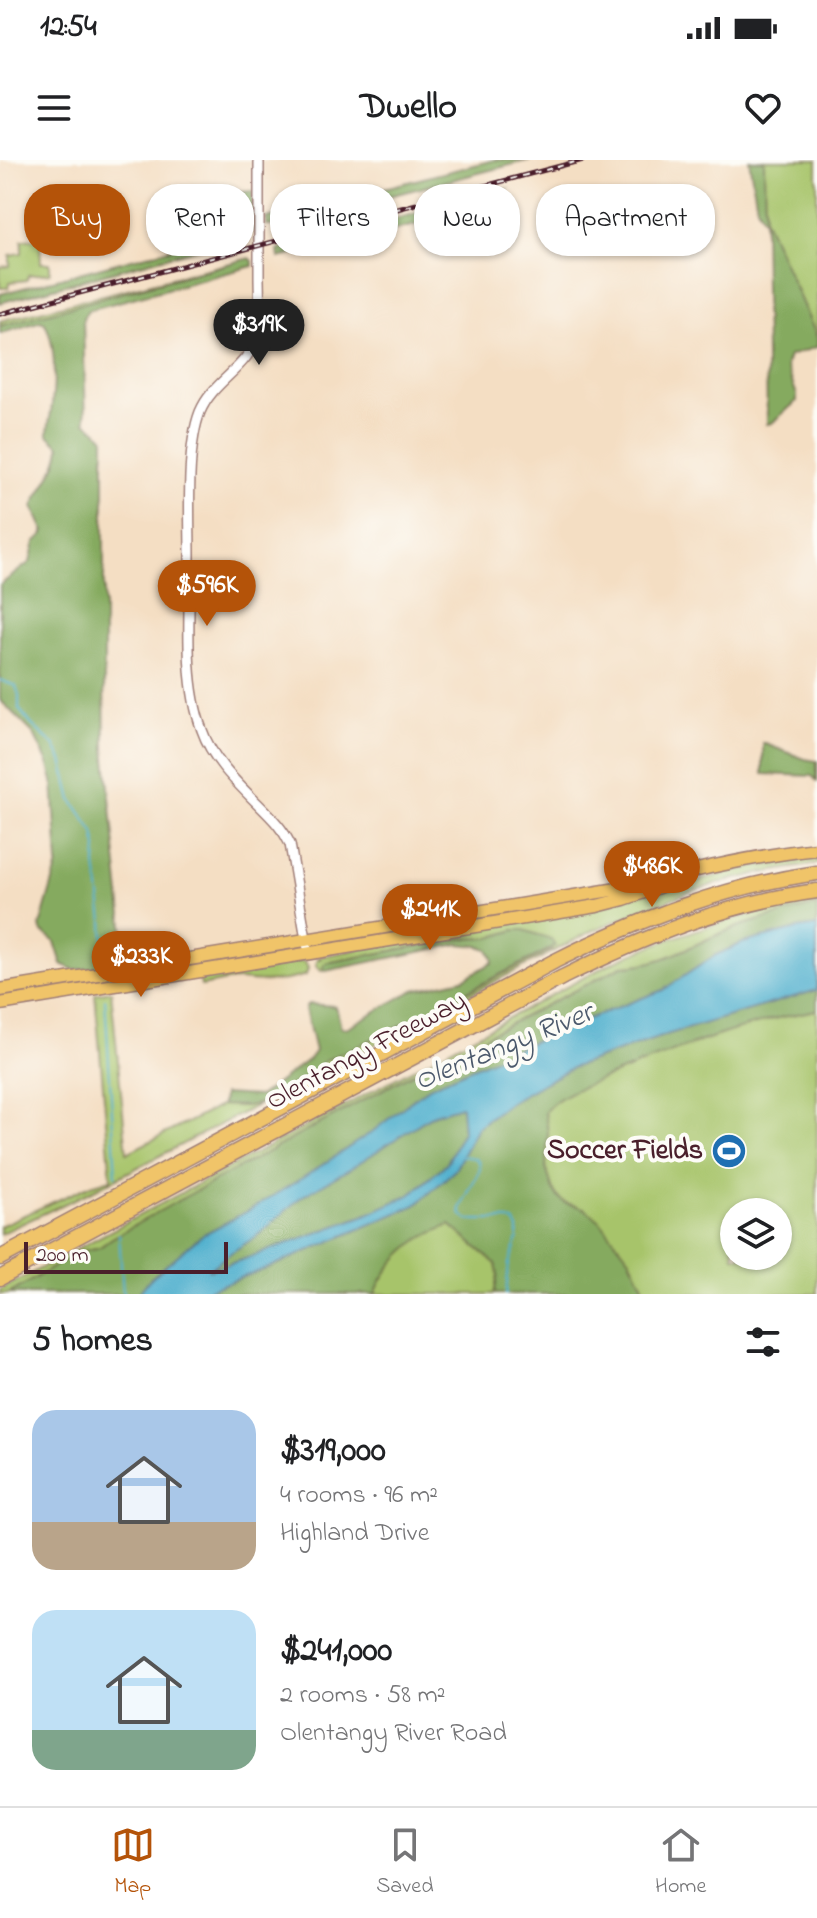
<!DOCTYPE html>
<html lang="en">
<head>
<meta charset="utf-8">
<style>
	body { margin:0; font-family:"Indie Flower",sans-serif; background:#f6f6f6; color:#202124; height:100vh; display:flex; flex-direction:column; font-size:30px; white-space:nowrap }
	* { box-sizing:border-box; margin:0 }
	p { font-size:26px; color:#757577 }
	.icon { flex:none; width:44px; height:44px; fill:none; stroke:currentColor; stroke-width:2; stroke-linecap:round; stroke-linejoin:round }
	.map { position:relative; height:1134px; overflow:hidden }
	.drawer { display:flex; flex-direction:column; background:#fff; flex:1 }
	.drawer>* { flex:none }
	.guide { position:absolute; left:24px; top:24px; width:770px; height:72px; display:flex; gap:16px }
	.tools { position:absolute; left:720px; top:1038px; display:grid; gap:16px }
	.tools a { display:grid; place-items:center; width:72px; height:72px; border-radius:50%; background:#fff; box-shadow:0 2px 6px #0004; font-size:40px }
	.scale { position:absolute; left:24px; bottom:20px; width:204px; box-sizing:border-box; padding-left:8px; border:4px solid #4a1f2b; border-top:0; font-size:22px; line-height:28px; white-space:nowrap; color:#4a1f2b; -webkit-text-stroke:6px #fdfcf7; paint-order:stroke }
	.price { position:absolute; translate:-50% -68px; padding:0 18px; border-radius:28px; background:#b45309; color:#fff; font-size:26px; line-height:52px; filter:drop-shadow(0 2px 4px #0008) }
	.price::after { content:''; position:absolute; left:50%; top:48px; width:24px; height:18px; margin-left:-12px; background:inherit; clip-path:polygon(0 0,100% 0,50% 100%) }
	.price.current { background:#222; color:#fff }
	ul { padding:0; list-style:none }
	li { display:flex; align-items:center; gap:24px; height:200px; padding:0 32px }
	li span { display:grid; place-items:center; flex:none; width:224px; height:160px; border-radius:24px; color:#555 }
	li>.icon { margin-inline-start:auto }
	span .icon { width:96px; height:96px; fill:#fffc; stroke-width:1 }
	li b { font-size:34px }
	h2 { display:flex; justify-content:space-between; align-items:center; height:96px; padding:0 32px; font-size:34px }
	.tag { padding:0 28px; border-radius:32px; background:#fff; box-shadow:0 2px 6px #0004; font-size:28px; line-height:72px }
	.tag.current { background:#b45309; color:#fff }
	.status { display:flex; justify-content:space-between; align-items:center; height:56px; padding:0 40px; background:#fff; direction:ltr }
	.status svg { height:22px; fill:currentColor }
	header { display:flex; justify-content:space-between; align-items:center; height:104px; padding:0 32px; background:#fff; font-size:36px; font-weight:700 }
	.tab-bar { display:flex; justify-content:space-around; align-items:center; height:112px; border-top:2px solid #e0e0e0; background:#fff; font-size:22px; color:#757577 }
	.tab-bar a { display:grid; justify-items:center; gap:4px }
	.tab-bar .current { color:#b45309 }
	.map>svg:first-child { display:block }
	.green { fill:#a7c46b; stroke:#78724b; stroke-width:2; fill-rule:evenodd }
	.forest { fill:#85aa5f; stroke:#686445; stroke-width:2 }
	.water { fill:#4eafcd; stroke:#4c677c; stroke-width:2; fill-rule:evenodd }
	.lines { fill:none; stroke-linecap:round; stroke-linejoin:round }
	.stream { stroke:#4eafcd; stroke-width:2 }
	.minor-casing { stroke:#9f7e77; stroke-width:12 }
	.major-casing { stroke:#9f7e77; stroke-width:15 }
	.highway-casing { stroke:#9f7e77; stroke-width:17 }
	.minor { stroke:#fff; stroke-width:9 }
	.major { stroke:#f0c469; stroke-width:12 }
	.highway { stroke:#f0c469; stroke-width:14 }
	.rail-casing { stroke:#4a1f2b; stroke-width:5 }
	.rail { stroke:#fdfcf7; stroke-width:2; stroke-dasharray:6; stroke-linecap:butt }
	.labels { text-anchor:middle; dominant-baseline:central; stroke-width:8; stroke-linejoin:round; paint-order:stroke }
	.street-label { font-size:28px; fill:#4a1f2b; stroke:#fdfcf7 }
	.poi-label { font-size:28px; font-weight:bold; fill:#4a1f2b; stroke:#fdfcf7; text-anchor:end }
	.water-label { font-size:30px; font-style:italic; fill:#4c596c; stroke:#fdfcf7 }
</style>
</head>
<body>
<div class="status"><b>12:54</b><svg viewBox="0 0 49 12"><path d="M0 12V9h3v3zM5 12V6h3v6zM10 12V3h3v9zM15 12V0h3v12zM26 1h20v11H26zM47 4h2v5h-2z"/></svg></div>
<header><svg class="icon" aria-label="menu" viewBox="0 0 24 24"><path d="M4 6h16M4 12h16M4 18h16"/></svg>Dwello<svg class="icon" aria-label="heart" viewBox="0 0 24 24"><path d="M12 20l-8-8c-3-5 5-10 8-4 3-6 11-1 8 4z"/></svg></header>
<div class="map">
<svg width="817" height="1134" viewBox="0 0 817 1134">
	<rect width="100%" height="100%" fill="#fdfcf7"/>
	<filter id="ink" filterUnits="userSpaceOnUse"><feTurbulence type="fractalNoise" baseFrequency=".0125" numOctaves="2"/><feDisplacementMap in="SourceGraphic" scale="16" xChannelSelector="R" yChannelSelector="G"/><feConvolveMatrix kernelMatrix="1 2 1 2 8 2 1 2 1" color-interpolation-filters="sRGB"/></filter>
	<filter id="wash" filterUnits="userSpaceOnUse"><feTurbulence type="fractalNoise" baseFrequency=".006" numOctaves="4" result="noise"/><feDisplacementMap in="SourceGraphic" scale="32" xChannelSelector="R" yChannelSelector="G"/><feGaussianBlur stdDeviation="1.8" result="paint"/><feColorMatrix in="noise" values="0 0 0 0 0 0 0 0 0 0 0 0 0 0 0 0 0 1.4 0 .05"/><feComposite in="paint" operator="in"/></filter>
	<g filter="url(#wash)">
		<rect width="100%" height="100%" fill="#f4dec3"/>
		<!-- green -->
		<path class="green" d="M764 0H817V177L764 60Z
			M40 79 41 103H50V113L28 115 27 120 10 122 9 128H0V107L10 106V95L22 93V80Z
			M250 98 6 165 0 166V161Z
			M817 698V704C794 708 771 711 749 716 695 727 644 749 594 770L96 1029 0 1074V1066L91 1025 111 1019 95 834 111 831 127 993 222 945 246 946 304 918 326 900 382 875 552 789 524 770H515L490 778 458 779 326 803 323 807 326 811H321L316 805 318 799H321L319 797 676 727 745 708Z
			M817 741V745C787 753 756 760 727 771 690 785 663 806 622 806L112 1078 100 1087 78 1092 9 1134H0V1130L611 803C677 773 745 753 817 741Z
			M292 801 305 802 308 808 306 815C285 822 262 823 241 820 229 819 214 824 201 826L199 816Z
			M817 830V1134H196L477 967ZM734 1052H778V1096H734Z"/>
		<!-- forest -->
		<path class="forest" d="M494 0H530L272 66H267L266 58Z
			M749 0H764L765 60 817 177V187L789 196 786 205 797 235V241L772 263 767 264 764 60 757 47Z
			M508 29 494 46 279 98 278 90Z
			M253 31V70L249 74 0 143V134L177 87 180 81V40Z
			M250 98 253 101V106L88 150 83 158 86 262 104 277V517L105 588 127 804 74 810 62 804 55 782 41 771 40 766 58 704 53 621 48 603 33 573 0 540V425L30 402 35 382 44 374V370L33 347C40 328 59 309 60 286L48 275C48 265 51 255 52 244 55 219 56 186 45 163L41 161 0 174V166Z
			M763 583 805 599 817 601V621L812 616 763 614Z
			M817 745V766L798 769 743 783 716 795 663 830 564 868 429 927 372 972 304 1017 248 1051 202 1075 150 1119 138 1134H9L78 1092 100 1087 112 1078 181 1039 404 918 622 806C662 806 690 785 727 771 756 760 787 753 817 745Z
			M515 770H524L551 779 555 785 552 788 382 875 326 900 304 918 258 944 246 946 222 945 223 934 260 936 309 899 315 891 305 849 308 844 334 846 337 851 341 867 346 868 414 830 463 819 492 803 493 799 488 789 478 786 459 784 326 811 323 807 326 803 458 779 490 778Z
			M817 830V850C747 862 681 888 615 914 594 923 558 933 545 952L548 972 546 1008 553 1030 559 1038 566 1043 584 1048 599 1060 630 1099 647 1134H494L498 1115 496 1104 450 1065C440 1070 430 1073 420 1079 401 1091 383 1113 375 1134H196L268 1108 416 1045 455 1010 477 967 511 941 571 908 669 874Z
			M461 946 463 971 447 1003 410 1035 363 1056 242 1100 205 1111 229 1094 257 1076 301 1037 351 1008 434 954Z"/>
		<!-- water -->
		<path class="water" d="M817 766V830L669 874 571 908 511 941 477 967 455 1010 416 1045 268 1108 196 1134H138L150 1119 202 1075 248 1051 304 1017 372 972 429 927 564 868 663 830 716 795 743 783 798 769ZM461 946 463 971 447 1003 410 1035 363 1056 242 1100 208 1110 229 1094 257 1076 301 1037 351 1008 434 954Z"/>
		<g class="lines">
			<!-- stream -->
			<path class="stream" d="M0 520 16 526 19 535V549L32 565 54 585 62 600 72 640 94 672 97 687 96 705 103 761 104 788
				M105 839 116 1016
				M462 996 475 998 479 1002 480 1009 461 1047V1054L468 1060H509L515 1063 518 1069V1079L509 1103 506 1134
				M119 1074 123 1134"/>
		</g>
	</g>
	<g filter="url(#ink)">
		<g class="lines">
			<!-- minor casing -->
			<g class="minor-casing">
				<path id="minor" d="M259 0C259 38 259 77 259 115 259 134 261 157 257 175 249 208 213 220 200 252 186 288 190 356 190 396 190 450 183 520 202 570 212 599 235 621 256 642 270 656 282 667 290 684L307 785"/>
			</g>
			<!-- major casing -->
			<g class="major-casing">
				<path id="major" d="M0 830 623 728C687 712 751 696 817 689
					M0 844 597 746 624 739 673 722"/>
			</g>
			<!-- highway casing -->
			<g class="highway-casing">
				<path id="highway" d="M0 1098 555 801C639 759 724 726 817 713
					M0 1118 563 817C644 777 727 743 817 731"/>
			</g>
			<!-- minor -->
			<use href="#minor" class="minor"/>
			<!-- major -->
			<use href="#major" class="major"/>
			<!-- highway -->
			<use href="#highway" class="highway"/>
			<!-- rail casing -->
			<g class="rail-casing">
				<path id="rail" d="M0 154 583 0"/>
			</g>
			<!-- rail -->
			<use href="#rail" class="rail"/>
		</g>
	</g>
	<!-- icons -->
	<defs>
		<g id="stadium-disc" transform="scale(1.8)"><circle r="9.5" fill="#1f6fb2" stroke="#fdfcf7"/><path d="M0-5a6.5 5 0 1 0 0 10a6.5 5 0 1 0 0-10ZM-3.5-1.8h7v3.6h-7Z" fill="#fff"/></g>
	</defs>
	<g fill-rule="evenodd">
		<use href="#stadium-disc" x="729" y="991"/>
	</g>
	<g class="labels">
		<!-- street labels -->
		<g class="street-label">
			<text transform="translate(367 892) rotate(-28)">Olentangy Freeway</text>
		</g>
		<!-- poi labels -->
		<g class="poi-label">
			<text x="703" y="991">Soccer Fields</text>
		</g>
		<!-- water labels -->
		<g class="water-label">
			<text transform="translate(504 888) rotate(-22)">Olentangy River</text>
		</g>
	</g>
</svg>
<div class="tools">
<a><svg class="icon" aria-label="layers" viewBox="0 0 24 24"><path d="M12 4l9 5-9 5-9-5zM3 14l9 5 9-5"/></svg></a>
</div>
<div class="scale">200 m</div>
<b class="price current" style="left:259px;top:207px">$319K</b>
<b class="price" style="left:207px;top:468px">$596K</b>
<b class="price" style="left:652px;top:749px">$486K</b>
<b class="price" style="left:430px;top:792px">$241K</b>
<b class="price" style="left:141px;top:839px">$233K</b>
<div class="guide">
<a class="tag current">Buy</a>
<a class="tag">Rent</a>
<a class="tag">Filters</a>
<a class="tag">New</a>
<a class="tag">Apartment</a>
</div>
</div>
<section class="drawer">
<h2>5 homes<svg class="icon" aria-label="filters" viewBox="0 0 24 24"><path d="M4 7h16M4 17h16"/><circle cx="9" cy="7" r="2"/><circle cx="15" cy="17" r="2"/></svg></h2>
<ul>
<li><span style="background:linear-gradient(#a9c7e8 70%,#b9a48a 0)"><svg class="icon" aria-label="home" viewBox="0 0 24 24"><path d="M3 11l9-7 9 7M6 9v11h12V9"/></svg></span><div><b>$319,000</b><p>4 rooms · 96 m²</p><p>Highland Drive</p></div></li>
<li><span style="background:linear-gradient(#bfe0f5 75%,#7fa58c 0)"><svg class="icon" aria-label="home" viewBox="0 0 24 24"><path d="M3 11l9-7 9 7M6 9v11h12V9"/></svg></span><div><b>$241,000</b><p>2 rooms · 58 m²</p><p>Olentangy River Road</p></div></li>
</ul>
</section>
<nav class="tab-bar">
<a class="current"><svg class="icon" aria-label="map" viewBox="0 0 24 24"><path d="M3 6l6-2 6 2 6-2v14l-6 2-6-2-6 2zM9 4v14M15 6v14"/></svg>Map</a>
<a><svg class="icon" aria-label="saved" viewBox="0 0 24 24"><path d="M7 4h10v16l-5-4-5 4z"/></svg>Saved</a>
<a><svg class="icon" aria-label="home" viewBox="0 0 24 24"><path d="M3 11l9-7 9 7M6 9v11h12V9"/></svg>Home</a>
</nav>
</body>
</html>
